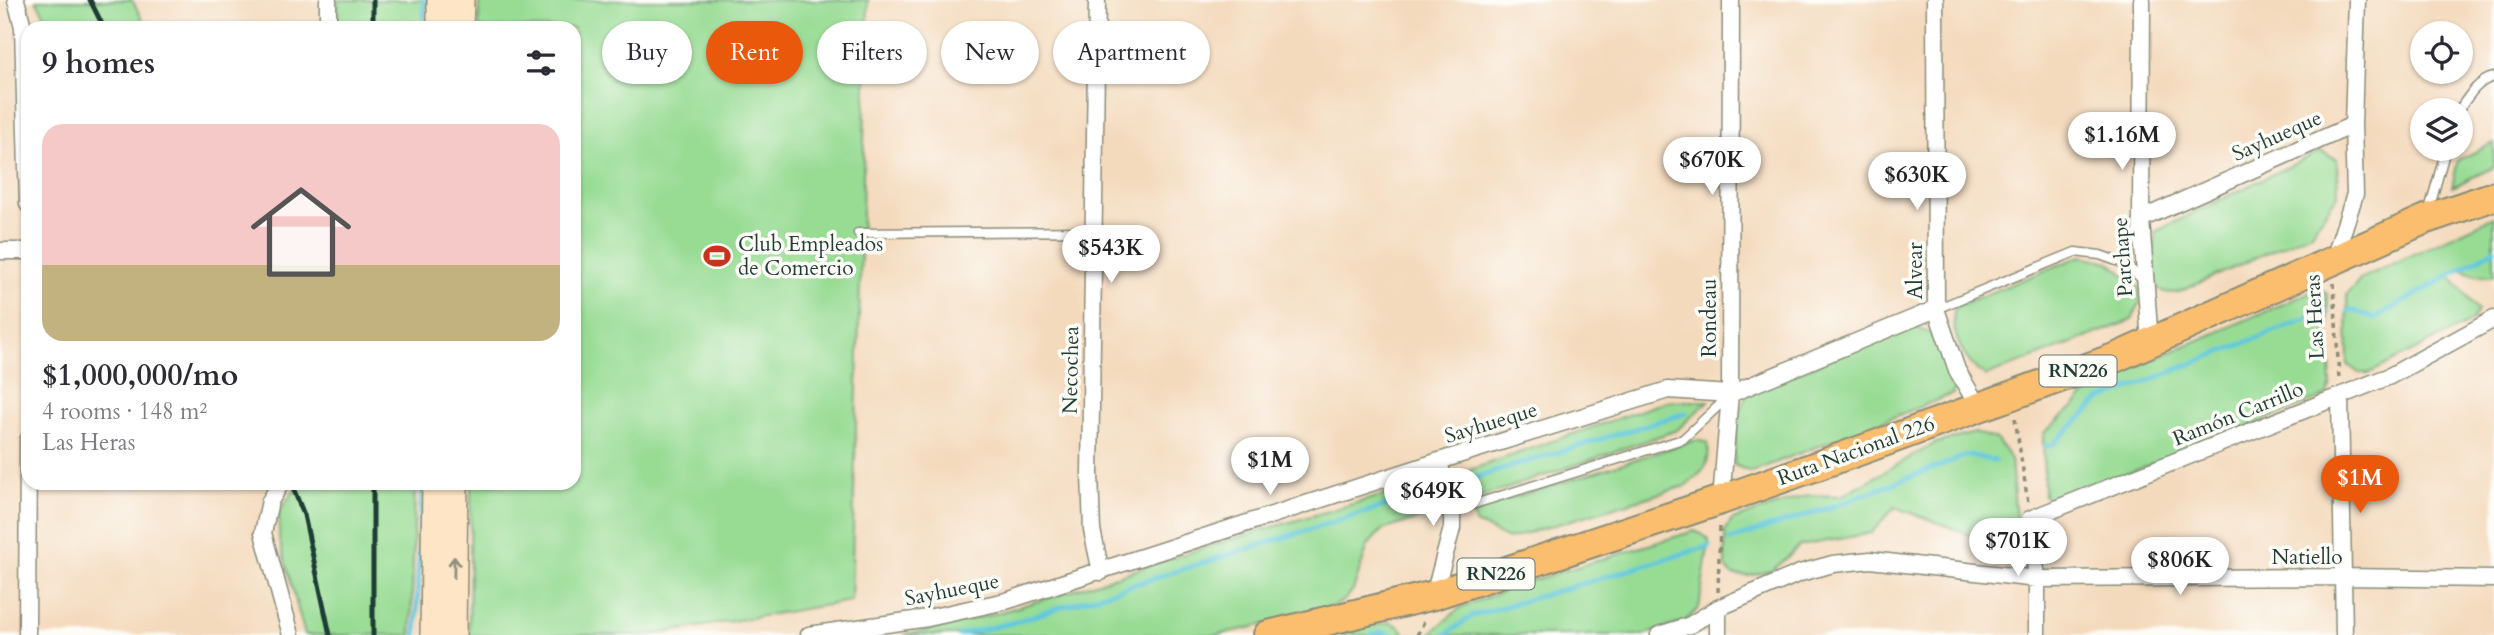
<!DOCTYPE html>
<html lang="en">
<head>
<meta charset="utf-8">
<style>
	body { margin:0; font-family:Cardo,serif; background:#f2f2f3; color:#2b2b33; height:100vh; display:flex; flex-direction:column; font-size:26px; white-space:nowrap }
	* { box-sizing:border-box; margin:0 }
	p { font-size:23px; color:#7c7c81 }
	.icon { flex:none; width:38px; height:38px; fill:none; stroke:currentColor; stroke-width:2; stroke-linecap:round; stroke-linejoin:round }
	.map { position:relative; flex:1; overflow:hidden }
	.drawer { position:absolute; left:21px; top:21px; width:560px; height:469px; display:flex; flex-direction:column; background:#fff; border-radius:21px; box-shadow:0 2px 5px #0004 }
	.drawer>* { flex:none }
	.banner { position:absolute; left:602px; top:21px; width:665px; height:63px; display:flex; gap:14px }
	.fabs { position:absolute; left:2410px; top:21px; display:grid; gap:14px }
	.fabs a { display:grid; place-items:center; width:63px; height:63px; border-radius:50%; background:#fff; box-shadow:0 2px 5px #0004; font-size:35px }
	.price { position:absolute; translate:-50% -60px; padding:0 16px; border-radius:24px; background:#fff; color:#222; font-size:23px; line-height:46px; filter:drop-shadow(0 2px 4px #0008) }
	.price::after { content:''; position:absolute; left:50%; top:42px; width:21px; height:16px; margin-left:-10px; background:inherit; clip-path:polygon(0 0,100% 0,50% 100%) }
	.price.active { background:#ea580c; color:#fff }
	ul { padding:0; list-style:none }
	li { display:grid; align-content:center; gap:14px; height:371px; padding:0 21px }
	li span { display:grid; place-items:center; height:217px; border-radius:21px; color:#555 }
	li>.icon { margin-inline-start:auto }
	span .icon { width:126px; height:126px; fill:#fffc; stroke-width:1 }
	li b { font-size:30px }
	h2 { display:flex; justify-content:space-between; align-items:center; height:84px; padding:0 21px; font-size:30px }
	.tag { padding:0 24px; border-radius:32px; background:#fff; box-shadow:0 2px 5px #0004; font-size:24px; line-height:63px }
	.tag.active { background:#ea580c; color:#fff }
	.map>svg:first-child { display:block }
	.green { fill:#98dc94; stroke:#5c8c64; stroke-width:2 }
	.lines { fill:none; stroke-linecap:round; stroke-linejoin:round }
	.stream { stroke:#61c8dd; stroke-width:5 }
	.lane-casing { stroke:#8a8c78; stroke-width:11 }
	.street-casing { stroke:#8a8c78; stroke-width:19 }
	.secondary-casing { stroke:#8a8c78; stroke-width:26 }
	.highway-casing { stroke:#8a8c78; stroke-width:32 }
	.path { stroke:#8a8c78; stroke-width:3.5; stroke-dasharray:5 5; stroke-linecap:butt }
	.lane { stroke:#fff; stroke-width:8 }
	.street { stroke:#fff; stroke-width:16 }
	.secondary { stroke:#fde5c5; stroke-width:23 }
	.highway { stroke:#fabe6e; stroke-width:28 }
	.rail { stroke:#1f3d34; stroke-width:5 }
	.oneway { stroke:#8e917c }
	.labels { text-anchor:middle; dominant-baseline:central; stroke-width:7; stroke-linejoin:round; paint-order:stroke }
	.shield { fill:#fdfcf7; stroke:#62766e; stroke-width:2 }
	.shield-label { font-size:19px; font-weight:bold; fill:#1f3d34 }
	.street-label { font-size:21px; fill:#1f3d34; stroke:#fdfcf7 }
	.poi-label { font-size:21px; fill:#1f3d34; stroke:#fdfcf7; text-anchor:start }
</style>
</head>
<body>
<div class="map">
<svg width="2494" height="635" viewBox="0 0 2494 635">
	<rect width="100%" height="100%" fill="#fdfcf7"/>
	<filter id="ink" filterUnits="userSpaceOnUse"><feTurbulence type="fractalNoise" baseFrequency=".0143" numOctaves="2"/><feDisplacementMap in="SourceGraphic" scale="14" xChannelSelector="R" yChannelSelector="G"/><feConvolveMatrix kernelMatrix="1 2 1 2 8 2 1 2 1" color-interpolation-filters="sRGB"/></filter>
	<filter id="wash" filterUnits="userSpaceOnUse"><feTurbulence type="fractalNoise" baseFrequency=".00686" numOctaves="4" result="noise"/><feDisplacementMap in="SourceGraphic" scale="28" xChannelSelector="R" yChannelSelector="G"/><feGaussianBlur stdDeviation="1.57" result="paint"/><feColorMatrix in="noise" values="0 0 0 0 0 0 0 0 0 0 0 0 0 0 0 0 0 1.4 0 .05"/><feComposite in="paint" operator="in"/></filter>
	<g filter="url(#wash)">
		<rect width="100%" height="100%" fill="#f4dabd"/>
		<!-- green -->
		<path class="green" d="M36 0H132L147 28H52Z
			M338 0H427L426 28H338Z
			M479 0H868L851 601 650 635H469L471 483H574V28H479Z
			M2494 143V167L2452 187 2458 160Z
			M2320 151 2337 159 2338 195 2311 233 2177 293 2164 292 2154 286 2155 232Z
			M2494 217V276L2476 275 2461 269 2449 275 2478 310 2472 321 2370 373H2359L2348 365 2347 295 2360 279Z
			M2081 256 2109 262 2139 287 2140 302 2132 320 1986 376C1964 364 1949 331 1955 307Z
			M2320 288 2327 294 2331 385 2326 396 2054 502 2044 496 2043 434 2101 382Z
			M1910 325 1930 332 1955 382 1953 394 1751 472 1734 465 1737 421 1747 394Z
			M1668 401H1708L1677 430 1459 505 1449 477Z
			M1975 433 1996 439 2011 459 2017 532 2009 543 1990 548 1961 531 1895 507 1871 533 1800 546 1773 570 1750 576 1733 575 1725 567V531L1732 520 1809 495 1841 496 1936 443Z
			M1696 440 1708 443C1711 467 1703 472 1685 486L1508 539 1475 523 1472 511Z
			M300 483H415L411 635H305L279 539V511Z
			M1431 485 1438 499 1434 509 1421 518 1382 530 1368 545 1353 591 1342 602 1324 611 1217 635H903C1004 616 1102 580 1200 549 1271 527 1343 507 1415 486Z
			M1694 531 1702 534 1709 540 1699 608 1684 622 1643 635H1429L1461 607 1531 581Z
			M1390 622 1400 627 1406 635H1330Z"/>
		<g class="lines">
			<!-- stream -->
			<path class="stream" d="M424 0V28
				M2348 311H2355L2375 318 2494 250
				M2046 446 2052 445 2100 400 2318 314 2328 313
				M1455 484 1686 413
				M1730 540 1834 506 1968 455 1995 461
				M416 635 422 483
				M959 635 1011 623 1436 490
				M1371 635 1382 632 1391 635
				M1445 635 1472 616 1710 546"/>
		</g>
	</g>
	<g filter="url(#ink)">
		<g class="lines">
			<!-- lane casing -->
			<g class="lane-casing">
				<path id="lane" d="M2459 110C2468 97 2478 80 2494 77
					M2429 210 2446 149
					M858 233 1093 231
					M1936 309 2075 252 2100 255 2125 264 2145 282
					M1452 511 1683 439 1729 396"/>
			</g>
			<!-- street casing -->
			<g class="street-casing">
				<path id="street" d="M16 0 23 27 28 204
					M1097 0 1090 474 1092 530 1101 572
					M1935 0 1936 309 1957 370 1978 406
					M2142 0 2141 219 2150 343
					M328 28V0
					M2141 219 2353 125
					M0 251H28
					M2333 262 2355 194 2353 125 2357 0
					M2340 396 2344 635
					M281 483 270 501 263 533 291 635
					M1721 500 1730 394 1731 0
					M1434 595 1452 528V511L1439 461
					M1718 608V635
					M27 635 28 440
					M809 635 928 618 1006 601 1439 461 1668 390 1730 394 1936 309
					M1659 635 1690 625 1718 608 1800 573 1833 564 1870 560 2037 579 2342 577 2494 579
					M2037 635V579L2030 519 2390 376 2494 319"/>
			</g>
			<!-- secondary casing -->
			<g class="secondary-casing">
				<path id="secondary" d="M439 28V0
					M461 28 462 0
					M432 635 434 483
					M454 635 456 483"/>
			</g>
			<!-- highway casing -->
			<g class="highway-casing">
				<path id="highway" d="M1268 635 1434 595 1721 500 1867 448 2117 357 2426 219 2494 196"/>
			</g>
			<!-- path -->
			<path class="path" d="M2334 283 2339 380
				M2015 418 2028 503
				M1718 592 1720 523
				M1417 635 1425 620"/>
			<!-- lane -->
			<use href="#lane" class="lane"/>
			<!-- street -->
			<use href="#street" class="street"/>
			<!-- secondary -->
			<use href="#secondary" class="secondary"/>
			<!-- highway -->
			<use href="#highway" class="highway"/>
			<!-- rail -->
			<path class="rail" d="M90 0 104 28
				M373 28V0
				M291 483 304 515 330 635
				M373 635V483"/>
		</g>
		<!-- one-way arrows -->
		<defs><path id="oneway-shaft" d="M-6 0H5M1.5-3L5.5 0L1.5 3" fill="none" stroke-width="1.6" stroke-linecap="round" stroke-linejoin="round" transform="scale(1.75)"/></defs>
		<use class="oneway" href="#oneway-shaft" transform="translate(454 567) rotate(-89)"/>
	</g>
	<!-- icons -->
	<defs>
		<g id="stadium-bare" transform="scale(2.1)"><path d="M0-5a6.5 5 0 1 0 0 10a6.5 5 0 1 0 0-10ZM-3.5-1.8h7v3.6h-7Z" fill="#c8321e" stroke="#fdfcf7" stroke-width="2.5" paint-order="stroke"/></g>
	</defs>
	<g fill-rule="evenodd">
		<use href="#stadium-bare" x="717" y="256"/>
	</g>
	<g class="labels">
		<!-- shield labels -->
		<g class="shield">
			<rect x="2039.5" y="355.5" width="77" height="31" rx="5"/>
			<rect x="1457.5" y="558.5" width="77" height="31" rx="5"/>
		</g>
		<g class="shield-label">
			<text x="2078" y="371">RN226</text>
			<text x="1496" y="574">RN226</text>
		</g>
		<!-- street labels -->
		<g class="street-label">
			<text transform="translate(2277 136) rotate(-24)">Sayhueque</text>
			<text transform="translate(2123 257) rotate(-94)">Parchape</text>
			<text transform="translate(1915 271) rotate(-90)">Alvear</text>
			<text transform="translate(2315 317) rotate(-93)">Las Heras</text>
			<text transform="translate(1709 318) rotate(-90)">Rondeau</text>
			<text transform="translate(1071 370) rotate(-89)">Necochea</text>
			<text transform="translate(2238 414) rotate(-22)">Ramón Carrillo</text>
			<text transform="translate(1491 423) rotate(-17)">Sayhueque</text>
			<text transform="translate(1856 451) rotate(-20)">Ruta Nacional 226</text>
			<text x="2307" y="557">Natiello</text>
			<text transform="translate(952 590) rotate(-11)">Sayhueque</text>
		</g>
		<!-- poi labels -->
		<g class="poi-label">
			<text x="738" y="244">Club Empleados<tspan x="738" dy="24">de Comercio</tspan></text>
		</g>
	</g>
</svg>
<div class="fabs">
<a><svg class="icon" aria-label="locate" viewBox="0 0 24 24"><circle cx="12" cy="12" r="6"/><path d="M12 2v4M12 18v4M2 12h4M18 12h4"/></svg></a>
<a><svg class="icon" aria-label="layers" viewBox="0 0 24 24"><path d="M12 4l9 5-9 5-9-5zM3 14l9 5 9-5"/></svg></a>
</div>
<b class="price" style="left:2122px;top:172px">$1.16M</b>
<b class="price" style="left:1712px;top:197px">$670K</b>
<b class="price" style="left:1917px;top:212px">$630K</b>
<b class="price" style="left:1111px;top:285px">$543K</b>
<b class="price" style="left:1270px;top:497px">$1M</b>
<b class="price active" style="left:2360px;top:515px">$1M</b>
<b class="price" style="left:1433px;top:528px">$649K</b>
<b class="price" style="left:2018px;top:578px">$701K</b>
<b class="price" style="left:2180px;top:597px">$806K</b>
<div class="banner">
<a class="tag">Buy</a>
<a class="tag active">Rent</a>
<a class="tag">Filters</a>
<a class="tag">New</a>
<a class="tag">Apartment</a>
</div>
<section class="drawer">
<h2>9 homes<svg class="icon" aria-label="filters" viewBox="0 0 24 24"><path d="M4 7h16M4 17h16"/><circle cx="9" cy="7" r="2"/><circle cx="15" cy="17" r="2"/></svg></h2>
<ul>
<li><span style="background:linear-gradient(#f6c9c9 65%,#c2b280 0)"><svg class="icon" aria-label="home" viewBox="0 0 24 24"><path d="M3 11l9-7 9 7M6 9v11h12V9"/></svg></span><div><b>$1,000,000/mo</b><p>4 rooms · 148 m²</p><p>Las Heras</p></div></li>
</ul>
</section>
</div>
</body>
</html>
